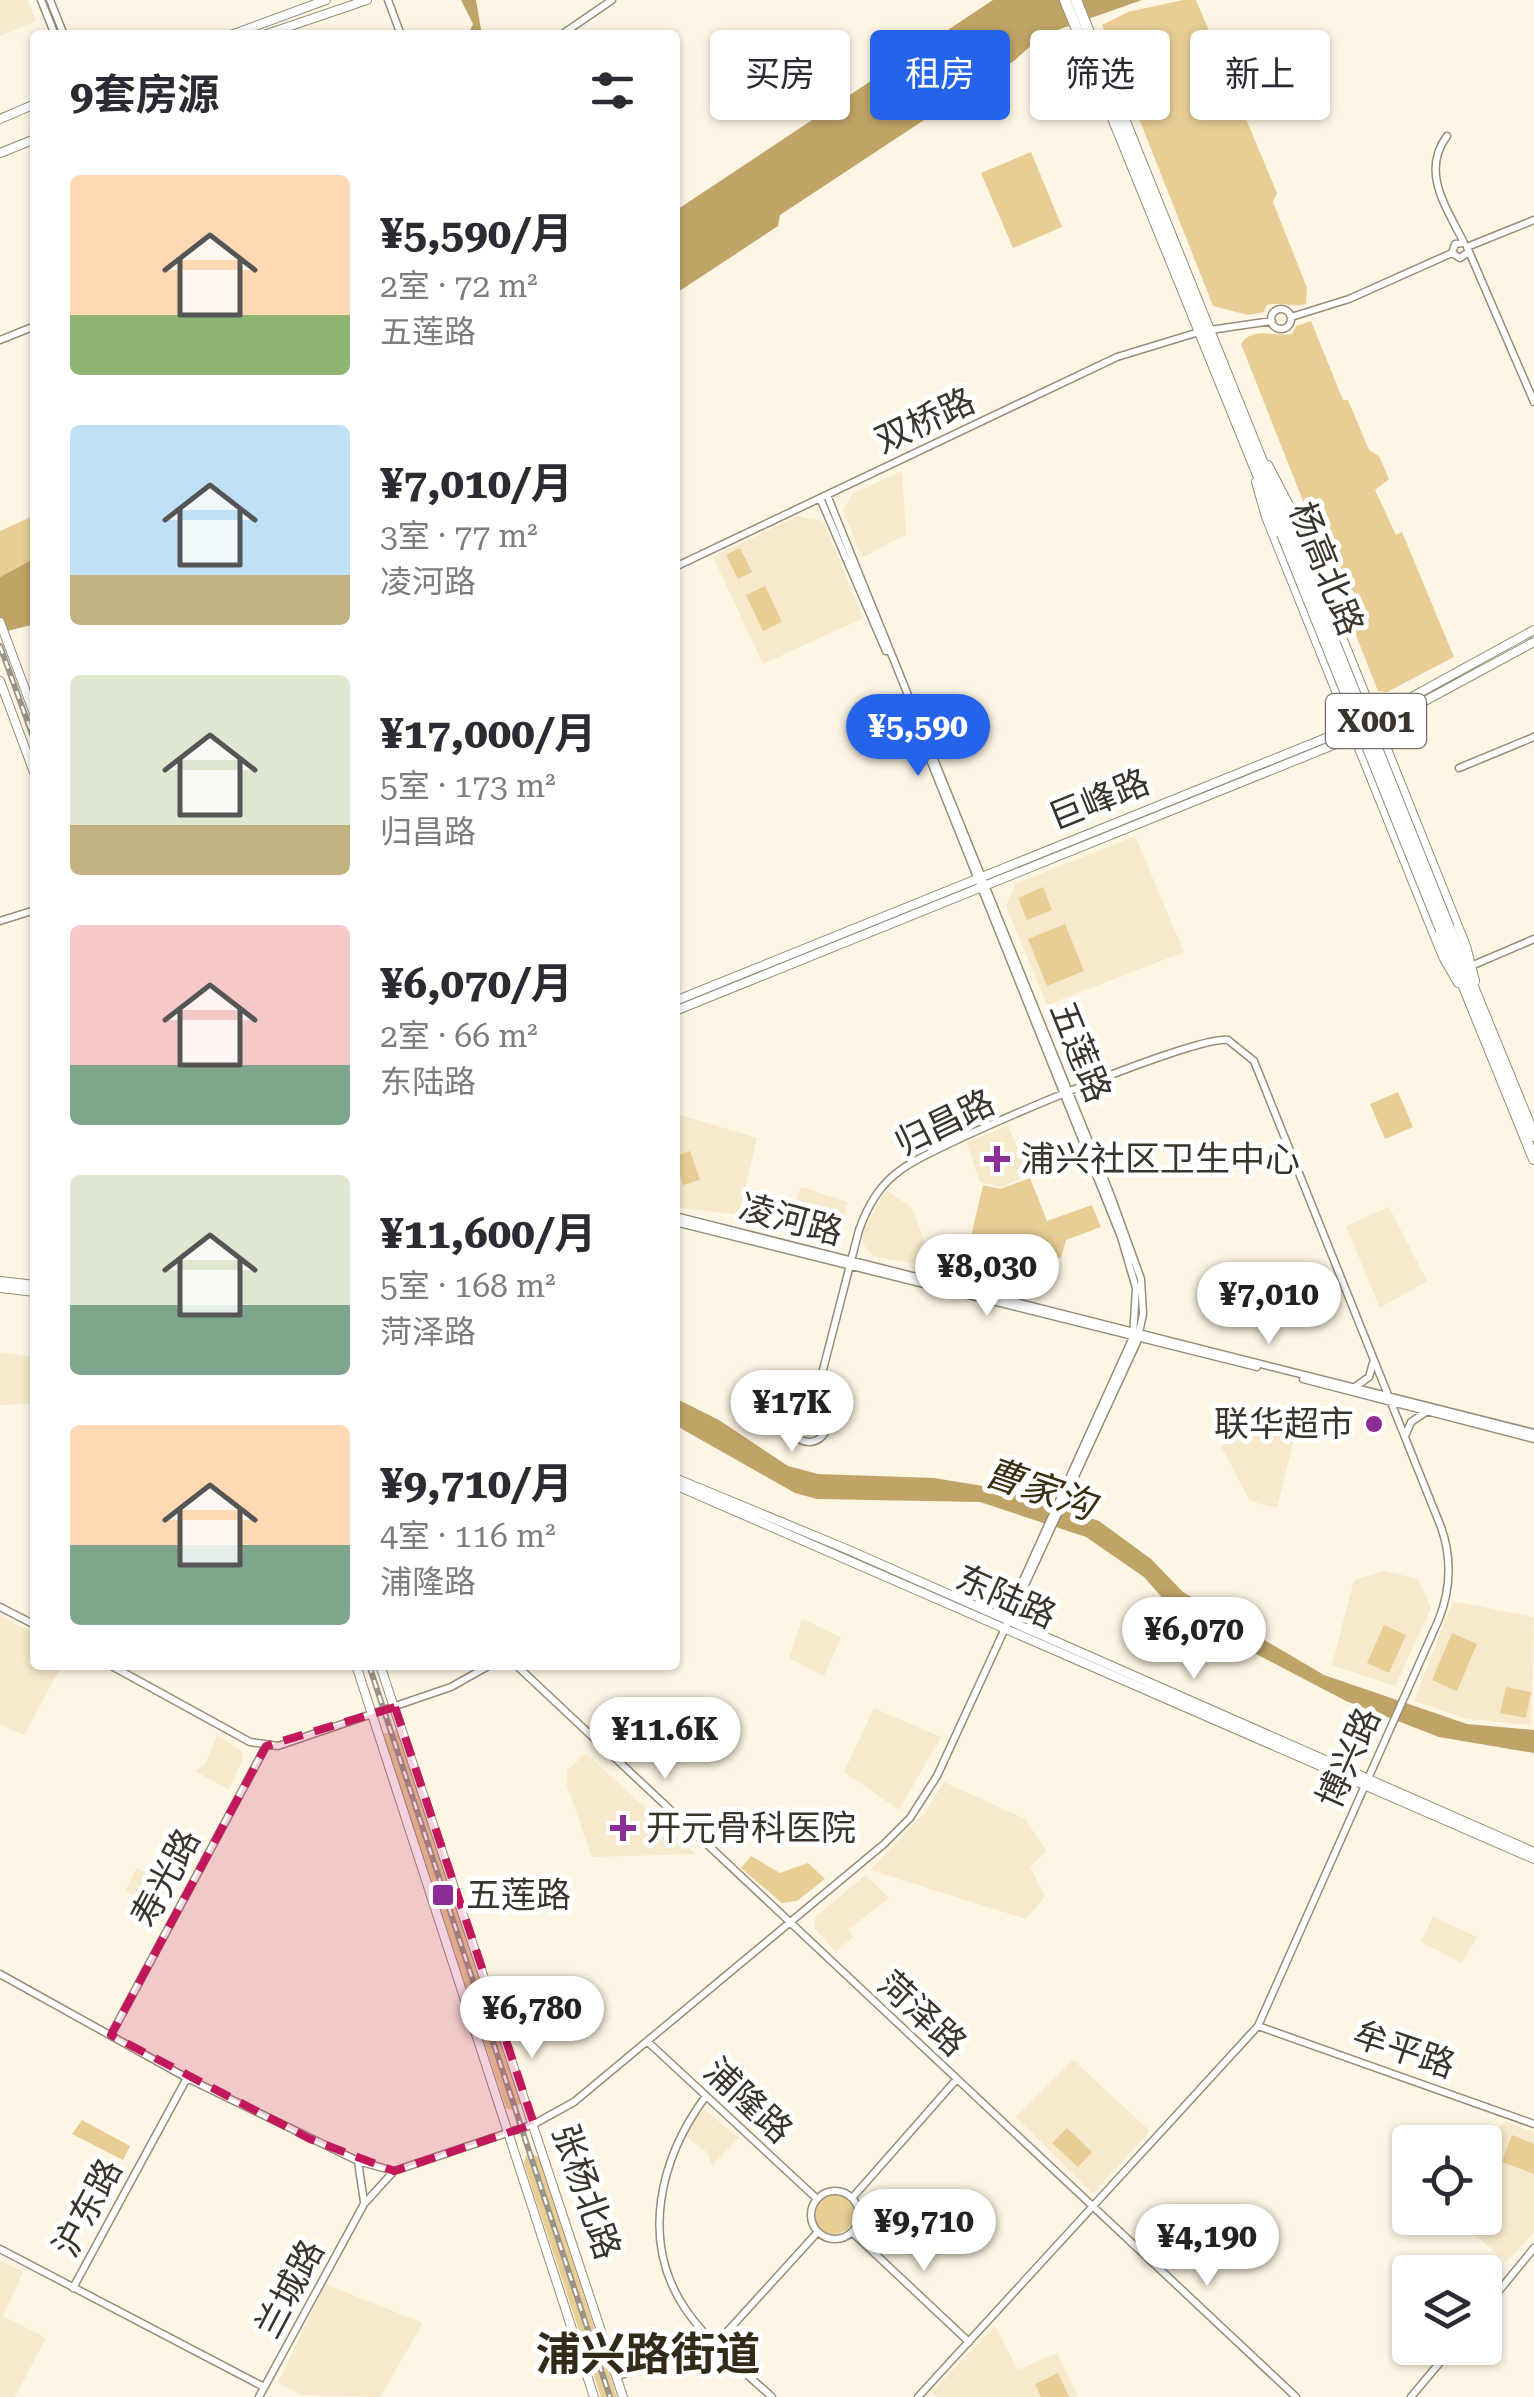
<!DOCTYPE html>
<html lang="zh">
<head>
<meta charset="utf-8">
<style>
	body { margin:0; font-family:"Roboto Serif","Noto Sans SC",serif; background:#f7f7f7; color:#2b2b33; height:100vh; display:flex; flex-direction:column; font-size:38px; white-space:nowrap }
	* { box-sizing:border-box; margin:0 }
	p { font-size:32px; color:#7c7c81 }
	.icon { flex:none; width:55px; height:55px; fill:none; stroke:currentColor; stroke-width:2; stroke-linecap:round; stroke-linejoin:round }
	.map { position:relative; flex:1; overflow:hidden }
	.details { position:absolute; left:30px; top:30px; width:650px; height:1640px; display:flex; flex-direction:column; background:#fff; border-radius:10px; box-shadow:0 2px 8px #0004 }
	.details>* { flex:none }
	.top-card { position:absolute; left:710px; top:30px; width:672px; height:90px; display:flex; gap:20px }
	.tools { position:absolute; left:1392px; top:2125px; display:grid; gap:20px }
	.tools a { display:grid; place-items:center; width:110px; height:110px; border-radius:10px; background:#fff; box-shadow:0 2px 8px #0004; font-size:50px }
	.price { position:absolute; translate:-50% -85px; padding:0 22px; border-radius:35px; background:#fff; color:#222; font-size:32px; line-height:65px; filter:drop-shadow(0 2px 5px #0008) }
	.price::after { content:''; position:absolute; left:50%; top:60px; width:30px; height:22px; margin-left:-15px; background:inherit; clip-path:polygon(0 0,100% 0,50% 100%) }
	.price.on { background:#2563eb; color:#fff }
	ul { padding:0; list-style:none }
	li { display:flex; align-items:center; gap:30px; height:250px; padding:0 40px }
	li span { display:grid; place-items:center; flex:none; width:280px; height:200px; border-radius:10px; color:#555 }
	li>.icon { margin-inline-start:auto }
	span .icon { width:120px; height:120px; fill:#fffc; stroke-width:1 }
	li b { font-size:42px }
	h2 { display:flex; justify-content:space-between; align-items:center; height:120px; padding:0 40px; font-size:42px }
	.chip { padding:0 35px; border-radius:10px; background:#fff; box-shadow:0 2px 8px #0004; font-size:35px; line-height:90px }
	.chip.on { background:#2563eb; color:#fff }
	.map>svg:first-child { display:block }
	.built { fill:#f6e9cc }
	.green { fill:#e8ce95 }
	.water { fill:#c0a467 }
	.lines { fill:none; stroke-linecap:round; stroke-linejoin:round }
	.minor-casing { stroke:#968d79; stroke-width:9 }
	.major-casing { stroke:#968d79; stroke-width:10 }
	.highway-casing { stroke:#968d79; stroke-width:12 }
	.minor { stroke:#fff; stroke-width:6 }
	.major { stroke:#fff; stroke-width:8 }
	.highway { stroke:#fff; stroke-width:10 }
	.rail-casing { stroke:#9a9487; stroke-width:6 }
	.rail { stroke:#fff; stroke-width:2.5; stroke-dasharray:8; stroke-linecap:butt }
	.highway-bridge-casing { stroke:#968d79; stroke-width:12; stroke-linecap:butt }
	.highway-bridge { stroke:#fff; stroke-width:10 }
	.marked { fill:#c2185b; fill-opacity:0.2; stroke:#c2185b; stroke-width:8; stroke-dasharray:20 12; stroke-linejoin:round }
	.poi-dot { fill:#8b2d97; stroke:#fff; stroke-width:4 }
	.labels { text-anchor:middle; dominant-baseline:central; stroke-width:10; stroke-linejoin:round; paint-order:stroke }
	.shield { fill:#fff; stroke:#74726b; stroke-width:2.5 }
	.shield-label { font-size:32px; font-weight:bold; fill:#39352c }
	.street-label { font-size:35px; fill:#39352c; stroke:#fff }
	.poi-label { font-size:35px; fill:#39352c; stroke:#fff; text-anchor:start }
	.water-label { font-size:38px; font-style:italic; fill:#3b2f13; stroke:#fff }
	.district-label { font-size:45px; font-weight:bold; fill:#322b1a; stroke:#fff }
</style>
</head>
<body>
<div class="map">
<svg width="1534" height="2397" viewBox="0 0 1534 2397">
	<rect width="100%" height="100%" fill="#fef6e4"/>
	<!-- built -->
	<path class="built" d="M0 0H28L36 21 0 36Z
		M902 471 906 534 862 558 843 510 853 493Z
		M797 516 823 521 863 618 763 664 713 557Z
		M1135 836 1184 952 1047 1005 1006 906 1015 884Z
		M677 1114 757 1138 739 1215 675 1207Z
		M1008 1126 1029 1175 1001 1187 980 1182 966 1142Z
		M801 1187 848 1202 839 1233 790 1220Z
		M886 1190 912 1208 926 1246 921 1265 873 1256 863 1244V1231Z
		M1389 1207 1427 1281 1380 1308 1346 1226Z
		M0 1352 35 1357V1404L0 1405Z
		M1229 1425 1294 1439 1277 1508 1250 1501 1222 1448Z
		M1385 1571 1418 1579 1431 1608 1395 1686 1332 1665 1354 1580Z
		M1453 1601 1534 1617 1531 1725 1467 1719 1414 1701Z
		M0 1615 35 1634V1665H62L24 1735 0 1724Z
		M802 1619 841 1637 824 1676 789 1658Z
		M874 1708 941 1737 899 1810 844 1772Z
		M217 1735 242 1751 243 1758 229 1790 195 1771 205 1764Z
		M586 1753 695 1854 592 1857 567 1786V1771Z
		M944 1782 1025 1819 1047 1851 1030 1867 1045 1896 1026 1919 870 1870 926 1811Z
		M137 1868 178 1888 166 1911 125 1891Z
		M866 1875 889 1898 848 1930 853 1937 836 1952 814 1928 816 1916Z
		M1433 1917 1477 1937 1462 1963 1421 1942Z
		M1073 2060 1150 2131 1093 2194 1016 2117Z
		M704 2109 739 2138 712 2165 707 2152 682 2134Z
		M1505 2121 1534 2133V2232L1507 2262 1454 2218H1485V2145Z
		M0 2260 23 2272 3 2316 46 2338 15 2397H0Z
		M325 2284 423 2323 380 2397 302 2395 278 2383Z
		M995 2326 1018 2370 1057 2353 1078 2397H937L931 2392Z"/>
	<!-- green -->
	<path class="green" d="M1183 0H1196L1277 193 1273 202 1307 288 1306 304C1292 308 1281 301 1267 305L1264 312 1248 315 1213 306 1102 25 1128 12Z
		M1031 152 1062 227 1013 248 981 173Z
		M1311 321 1343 400H1348L1369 450 1379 456 1389 479 1375 490 1396 535 1402 532 1454 657 1387 692 1378 691 1241 344C1253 326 1274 337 1292 334L1296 326Z
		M35 515V558L0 577V531Z
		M740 548 752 572 738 579 726 555Z
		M765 586 782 622 763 631 746 595Z
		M1043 887 1052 910 1027 920 1018 898Z
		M1065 924 1084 971 1047 986 1028 939Z
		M1398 1092 1413 1127 1385 1139 1370 1104Z
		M690 1151 700 1180 683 1185 675 1156Z
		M1030 1178 1047 1221 1092 1205 1101 1227 1066 1240 1061 1258 971 1236 983 1185 1000 1189Z
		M1384 1625 1406 1635 1389 1673 1367 1663Z
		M1452 1633 1477 1644 1457 1691 1432 1680Z
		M1506 1687 1531 1692 1526 1718 1500 1713Z
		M397 1730 521 2103 511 2110 506 2108 383 1734Z
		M751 1856 780 1873 808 1863 825 1879 797 1901 782 1903 741 1868Z
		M82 2120 130 2146 123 2160 72 2134Z
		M1067 2128 1092 2152 1078 2167 1052 2143Z
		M1512 2135 1534 2144V2174L1502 2162Z
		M532 2153 539 2158 617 2397H601L524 2164 526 2155Z
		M814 2214a20 20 0 1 1 40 0a20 20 0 1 1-40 0Z
		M1058 2373 1069 2397H1041L1035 2384Z"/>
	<!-- water -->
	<path class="water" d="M461 0H476L482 35H468L473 24Z
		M993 0H1142L1043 35 1015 60 780 215 778 226 675 294V211Z
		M35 558V624L0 633V577Z
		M675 1398 719 1420 788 1466 818 1474 934 1478 1008 1490 1099 1521 1151 1559 1183 1592 1324 1675 1467 1724 1534 1730V1753L1439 1737 1346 1701 1174 1611 1144 1577 1086 1537 980 1502 817 1499 795 1493 675 1425Z"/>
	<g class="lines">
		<!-- minor casing -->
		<g class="minor-casing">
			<path id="minor" d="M41 0 55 35
				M50 0 64 35
				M388 0 401 35
				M561 35 612 0
				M1447 136C1420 172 1447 208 1464 243
				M1463 243 1455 244 1452 253 1460 258 1467 253
				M1467 247 1534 402
				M1467 247 1534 220
				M1271 319a10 10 0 1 1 20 0a10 10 0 1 1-20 0Z
				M1291 317 1349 299 1452 253
				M1210 330 1272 321
				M0 340 35 326
				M820 498 886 651
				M675 567 1117 357 1199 332
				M923 742 1121 1237 1136 1288 1133 1337 1005 1620
				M1459 768 1534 737
				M0 921 35 910
				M1471 966 1534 939
				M675 1216 1534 1433
				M675 1222 1257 1367
				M1303 1379 1534 1439
				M1355 1387 1369 1377 1373 1363
				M791 1424a18 18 0 1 1 36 0a18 18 0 1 1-36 0Z
				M822 1411 817 1393 859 1230C868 1205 880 1184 902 1169 935 1144 1196 1034 1228 1040L1254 1061 1441 1527C1452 1558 1451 1588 1439 1619L1258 2026 918 2397
				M1406 1434 1411 1422 1426 1412
				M0 1607 35 1625
				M110 1665 250 1742 278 1746 451 1687 490 1665
				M516 1665 1296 2397
				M0 1974 187 2078 358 2161 394 2171 534 2124 574 2102 884 1844 910 1818 937 1776 1137 1342 1143 1314 1141 1279 1111 1196 827 495
				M1258 2026 1534 2124
				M111 2035 266 1746
				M648 2042 815 2197
				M706 2096C660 2158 639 2241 686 2310 709 2343 742 2370 772 2397
				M358 2161 364 2202
				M811 2215a24 24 0 1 1 48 0a24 24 0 1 1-48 0Z
				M853 2197 956 2080
				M853 2233 969 2342
				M0 2249 264 2387
				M73 2288 187 2078
				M1485 2308 1534 2248
				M618 2376 715 2345 816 2234
				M259 2397 364 2204 394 2171
				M1411 2397 1452 2348"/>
		</g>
		<!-- major casing -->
		<g class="major-casing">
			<path id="major" d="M207 35H228
				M231 35 326 0
				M264 35 367 0
				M0 119 35 104
				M0 153 35 139
				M1268 465 1289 505 1466 946 1475 981
				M1256 482 1266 517 1443 957 1458 983
				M0 622 35 716
				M0 681 35 775
				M675 1001 1368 721 1534 630
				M675 1011 1373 729 1534 642
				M0 1281 35 1285
				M0 1288 35 1292
				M675 1478 844 1548 1534 1852
				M675 1485 1534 1859
				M356 1665 594 2397
				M380 1665 623 2397"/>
		</g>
		<!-- highway casing -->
		<g class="highway-casing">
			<path id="highway" d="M1065 0 1282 534
				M1076 0 1290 531
				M1449 928 1534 1136
				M1441 930 1534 1159"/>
		</g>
		<!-- minor -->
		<use href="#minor" class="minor"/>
		<!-- major -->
		<use href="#major" class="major"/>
		<!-- highway -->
		<use href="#highway" class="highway"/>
		<!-- rail casing -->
		<g class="rail-casing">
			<path id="rail" d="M0 646 35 742
				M369 1665 610 2397"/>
		</g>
		<!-- rail -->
		<use href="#rail" class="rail"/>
		<!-- highway-bridge casing -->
		<g class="highway-bridge-casing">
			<path id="highway-bridge" d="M1290 531 1449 928
				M1282 534 1441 930"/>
		</g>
		<!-- highway-bridge -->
		<use href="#highway-bridge" class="highway-bridge"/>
	</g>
	<!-- marked area -->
	<path class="marked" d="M395 1707 534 2124 394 2171 310 2139 111 2035 266 1746Z"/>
	<!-- markers -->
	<g class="poi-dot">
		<path d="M992 1144h10v10h10v10h-10v10h-10v-10h-10v-10h10z"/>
		<circle cx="1374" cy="1424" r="10"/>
		<path d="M618 1813h10v10h10v10h-10v10h-10v-10h-10v-10h10z"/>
		<rect x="431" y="1883" width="24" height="24" rx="5"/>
	</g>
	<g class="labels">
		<!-- shield labels -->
		<rect class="shield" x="1326" y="694" width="100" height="54" rx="8"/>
		<g class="shield-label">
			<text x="1376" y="721">X001</text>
		</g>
		<!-- street labels -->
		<g class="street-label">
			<text transform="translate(925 421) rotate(-25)">双桥路</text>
			<text transform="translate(1326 569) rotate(68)">杨高北路</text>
			<text transform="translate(1099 800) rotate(-22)">巨峰路</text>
			<text transform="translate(1080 1052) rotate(68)">五莲路</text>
			<text transform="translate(945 1123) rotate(-26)">归昌路</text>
			<text transform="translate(791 1220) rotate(15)">凌河路</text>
			<text transform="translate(1006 1597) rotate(24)">东陆路</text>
			<text transform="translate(1349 1758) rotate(-66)">博兴路</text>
			<text transform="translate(166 1878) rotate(-62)">寿光路</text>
			<text transform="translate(922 2014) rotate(43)">菏泽路</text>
			<text transform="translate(1404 2050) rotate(19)">牟平路</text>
			<text transform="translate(748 2101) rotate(43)">浦隆路</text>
			<text transform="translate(586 2192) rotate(71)">张杨北路</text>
			<text transform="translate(88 2208) rotate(-62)">沪东路</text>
			<text transform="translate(290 2289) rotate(-62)">兰城路</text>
		</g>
		<!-- poi labels -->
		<g class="poi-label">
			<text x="1020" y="1159">浦兴社区卫生中心</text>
			<text x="1354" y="1424" text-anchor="end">联华超市</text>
			<text x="646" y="1828">开元骨科医院</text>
			<text x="466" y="1895">五莲路</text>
		</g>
		<!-- water labels -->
		<g class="water-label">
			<text transform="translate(1040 1489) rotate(19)">曹家沟</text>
		</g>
		<!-- district labels -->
		<g class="district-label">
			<text x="648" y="2354">浦兴路街道</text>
		</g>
	</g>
</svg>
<div class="tools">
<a><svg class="icon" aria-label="locate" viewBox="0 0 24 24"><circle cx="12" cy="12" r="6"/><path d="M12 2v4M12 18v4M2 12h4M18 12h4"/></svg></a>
<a><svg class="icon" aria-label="layers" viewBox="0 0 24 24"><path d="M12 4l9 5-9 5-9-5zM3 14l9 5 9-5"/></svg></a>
</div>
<b class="price on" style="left:918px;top:779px">¥5,590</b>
<b class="price" style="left:987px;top:1319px">¥8,030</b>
<b class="price" style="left:1269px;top:1347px">¥7,010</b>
<b class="price" style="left:792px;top:1455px">¥17K</b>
<b class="price" style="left:1194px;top:1682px">¥6,070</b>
<b class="price" style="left:665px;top:1782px">¥11.6K</b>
<b class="price" style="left:532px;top:2061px">¥6,780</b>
<b class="price" style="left:924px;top:2274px">¥9,710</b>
<b class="price" style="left:1207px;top:2289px">¥4,190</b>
<div class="top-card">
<a class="chip">买房</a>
<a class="chip on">租房</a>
<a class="chip">筛选</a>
<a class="chip">新上</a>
</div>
<section class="details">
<h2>9套房源<svg class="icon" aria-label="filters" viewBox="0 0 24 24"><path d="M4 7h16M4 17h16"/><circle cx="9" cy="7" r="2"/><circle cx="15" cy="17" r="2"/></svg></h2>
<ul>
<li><span style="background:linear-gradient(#ffd9b3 70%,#8fb573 0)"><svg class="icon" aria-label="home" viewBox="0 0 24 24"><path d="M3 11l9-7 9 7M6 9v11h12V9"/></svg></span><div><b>¥5,590/月</b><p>2室 · 72 m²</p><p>五莲路</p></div></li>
<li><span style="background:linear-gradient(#bfe0f5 75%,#c2b280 0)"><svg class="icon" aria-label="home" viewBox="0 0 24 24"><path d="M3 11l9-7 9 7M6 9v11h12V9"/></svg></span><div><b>¥7,010/月</b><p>3室 · 77 m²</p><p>凌河路</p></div></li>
<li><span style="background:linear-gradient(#dfe7d0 75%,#c2b280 0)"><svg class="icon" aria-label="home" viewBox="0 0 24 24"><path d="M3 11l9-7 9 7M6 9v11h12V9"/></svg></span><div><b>¥17,000/月</b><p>5室 · 173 m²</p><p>归昌路</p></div></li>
<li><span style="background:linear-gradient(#f6c9c9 70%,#7fa58c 0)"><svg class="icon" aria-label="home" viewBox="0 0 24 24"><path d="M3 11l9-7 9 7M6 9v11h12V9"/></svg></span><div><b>¥6,070/月</b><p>2室 · 66 m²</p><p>东陆路</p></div></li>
<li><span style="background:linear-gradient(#dfe7d0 65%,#7fa58c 0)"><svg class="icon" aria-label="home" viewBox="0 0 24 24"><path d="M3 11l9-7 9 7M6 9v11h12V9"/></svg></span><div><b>¥11,600/月</b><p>5室 · 168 m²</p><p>菏泽路</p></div></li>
<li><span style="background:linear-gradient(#ffd9b3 60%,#7fa58c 0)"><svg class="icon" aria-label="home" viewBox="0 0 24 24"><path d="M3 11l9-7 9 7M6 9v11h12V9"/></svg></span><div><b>¥9,710/月</b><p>4室 · 116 m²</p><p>浦隆路</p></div></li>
</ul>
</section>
</div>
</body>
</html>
